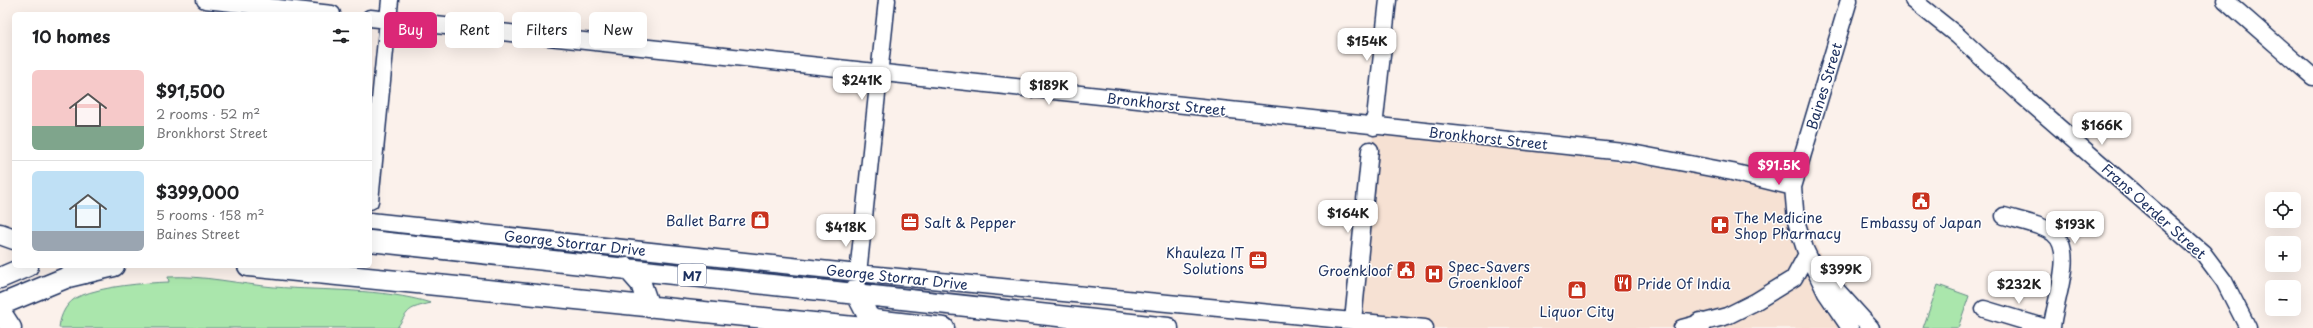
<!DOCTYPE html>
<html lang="en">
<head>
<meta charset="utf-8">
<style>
	body { margin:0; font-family:"Playpen Sans",sans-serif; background:#f2f2f2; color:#202124; height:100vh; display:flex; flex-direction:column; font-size:15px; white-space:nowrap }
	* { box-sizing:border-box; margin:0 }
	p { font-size:13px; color:#757577 }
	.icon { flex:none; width:22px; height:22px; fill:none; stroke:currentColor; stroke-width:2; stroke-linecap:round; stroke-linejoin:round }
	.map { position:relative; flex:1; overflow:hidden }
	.panel { position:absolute; left:12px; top:12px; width:360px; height:256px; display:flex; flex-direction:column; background:#fff; border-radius:6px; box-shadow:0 4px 16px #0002 }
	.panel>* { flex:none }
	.banner { position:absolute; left:384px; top:12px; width:380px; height:36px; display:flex; gap:8px }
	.tools { position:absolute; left:2265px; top:192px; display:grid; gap:8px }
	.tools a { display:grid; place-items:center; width:36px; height:36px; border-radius:6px; background:#fff; box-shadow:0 4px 16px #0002; font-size:20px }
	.price { position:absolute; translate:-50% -34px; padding:0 9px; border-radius:8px; background:#fff; color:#222; font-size:13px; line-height:26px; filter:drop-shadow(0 1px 2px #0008) }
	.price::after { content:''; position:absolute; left:50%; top:24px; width:12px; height:9px; margin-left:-6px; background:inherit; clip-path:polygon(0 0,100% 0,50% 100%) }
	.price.active { background:#db2777; color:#fff }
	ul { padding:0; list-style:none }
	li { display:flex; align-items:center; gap:12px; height:100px; padding:0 20px }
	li+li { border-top:1px solid #e0e0e0 }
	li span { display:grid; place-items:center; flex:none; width:112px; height:80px; border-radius:6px; color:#555 }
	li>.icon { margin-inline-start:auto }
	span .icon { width:48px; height:48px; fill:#fffc; stroke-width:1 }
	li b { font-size:17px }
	h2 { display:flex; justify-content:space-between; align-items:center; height:48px; padding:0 20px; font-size:17px }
	.tag { padding:0 14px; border-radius:6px; background:#fff; box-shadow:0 4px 16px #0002; font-size:14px; line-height:36px }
	.tag.active { background:#db2777; color:#fff }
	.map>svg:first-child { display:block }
	.built { fill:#f6e1d3 }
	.green { fill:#aae6ac; stroke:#628a85 }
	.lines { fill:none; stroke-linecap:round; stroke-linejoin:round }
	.minor-casing { stroke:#1b2f5e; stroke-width:19 }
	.major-casing { stroke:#1b2f5e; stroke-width:23 }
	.minor { stroke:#fff; stroke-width:16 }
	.major { stroke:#fff; stroke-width:20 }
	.labels { text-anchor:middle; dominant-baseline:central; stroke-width:3; stroke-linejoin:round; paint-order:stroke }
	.shield { fill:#fff; stroke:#5f6d8e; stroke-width:1 }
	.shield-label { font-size:13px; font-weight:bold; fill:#1b2f5e }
	.street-label { font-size:14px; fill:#1b2f5e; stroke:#fff }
	.poi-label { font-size:14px; fill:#1b2f5e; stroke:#fff; text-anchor:start }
</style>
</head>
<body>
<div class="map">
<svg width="2313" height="328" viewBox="0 0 2313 328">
	<rect width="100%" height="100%" fill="#fbf1eb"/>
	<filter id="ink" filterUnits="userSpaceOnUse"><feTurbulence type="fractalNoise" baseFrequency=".025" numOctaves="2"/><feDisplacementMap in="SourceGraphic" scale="8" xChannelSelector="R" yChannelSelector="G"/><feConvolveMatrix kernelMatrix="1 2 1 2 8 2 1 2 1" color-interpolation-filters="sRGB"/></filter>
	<g filter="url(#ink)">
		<!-- built -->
		<path class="built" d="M1374 127 1793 187 1850 328H1400L1353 321Z"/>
		<!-- green -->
		<path class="green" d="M168 277C204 275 238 284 274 287 325 291 381 288 431 303 407 309 410 308 397 328H59C60 315 67 301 80 296 104 286 143 283 169 282Z
			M1938 285 1969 296 1958 328H1923Z"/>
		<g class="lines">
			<!-- minor casing -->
			<g class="minor-casing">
				<path id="minor" d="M205 0 332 14
					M1849 0 1793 187 1796 221 1805 249 1826 293 1850 328
					M1913 0 1958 36 2024 97 2203 253 2224 281 2248 328
					M2225 0 2313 77
					M370 18 1632 153 1732 172 1793 187
					M1374 127 1388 0
					M370 201 390 0
					M2004 216C2017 220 2043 225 2053 233 2077 251 2053 304 2052 328
					M370 221 858 273 1425 328
					M1824 276 1871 328
					M857 283 887 0
					M1984 309 2047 328
					M1353 321 1370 150
					M1682 328 1727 316 1755 302 1794 278 1807 254"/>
			</g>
			<!-- major casing -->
			<g class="major-casing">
				<path id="major" d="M0 234 14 239
					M370 241 1168 328
					M248 266 864 328
					M627 268 641 284 649 307
					M0 278 28 266
					M856 293 868 316 874 320 944 328
					M0 305 68 277 114 266
					M0 311 11 328
					M1700 328V323"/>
			</g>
			<!-- minor -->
			<use href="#minor" class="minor"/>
			<!-- major -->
			<use href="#major" class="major"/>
		</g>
	</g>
	<!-- icons -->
	<defs>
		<g id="civic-square" transform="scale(1)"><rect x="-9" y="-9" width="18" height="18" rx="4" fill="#c8321e" stroke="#fff"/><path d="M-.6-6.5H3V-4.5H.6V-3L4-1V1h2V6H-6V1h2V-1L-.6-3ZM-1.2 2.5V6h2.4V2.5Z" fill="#fff"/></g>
		<g id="shop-square" transform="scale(1)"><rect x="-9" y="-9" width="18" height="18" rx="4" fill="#c8321e" stroke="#fff"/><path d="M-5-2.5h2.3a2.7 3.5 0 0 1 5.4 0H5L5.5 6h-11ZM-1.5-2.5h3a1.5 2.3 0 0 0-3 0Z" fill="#fff"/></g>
		<g id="office-square" transform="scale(1)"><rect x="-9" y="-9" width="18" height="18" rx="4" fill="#c8321e" stroke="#fff"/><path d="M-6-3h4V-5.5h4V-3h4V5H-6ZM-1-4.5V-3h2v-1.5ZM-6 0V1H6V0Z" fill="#fff"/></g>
		<g id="pharmacy-square" transform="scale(1)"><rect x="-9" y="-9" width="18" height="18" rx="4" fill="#c8321e" stroke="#fff"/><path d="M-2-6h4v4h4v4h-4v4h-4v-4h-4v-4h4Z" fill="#fff"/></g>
		<g id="hospital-square" transform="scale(1)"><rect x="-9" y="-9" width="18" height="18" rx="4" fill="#c8321e" stroke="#fff"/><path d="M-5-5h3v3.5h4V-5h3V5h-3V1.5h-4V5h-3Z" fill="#fff"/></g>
		<g id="restaurant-square" transform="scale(1)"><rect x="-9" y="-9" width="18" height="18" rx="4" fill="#c8321e" stroke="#fff"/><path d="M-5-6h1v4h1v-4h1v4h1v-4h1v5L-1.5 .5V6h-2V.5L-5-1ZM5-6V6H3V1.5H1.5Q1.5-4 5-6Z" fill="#fff"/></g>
	</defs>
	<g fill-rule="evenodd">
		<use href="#civic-square" x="1921" y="201"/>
		<use href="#shop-square" x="760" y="220"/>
		<use href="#office-square" x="910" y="222"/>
		<use href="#pharmacy-square" x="1720" y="225"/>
		<use href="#office-square" x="1258" y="260"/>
		<use href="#civic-square" x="1406" y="270"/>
		<use href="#hospital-square" x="1434" y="274"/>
		<use href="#restaurant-square" x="1623" y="283"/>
		<use href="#shop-square" x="1577" y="290"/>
	</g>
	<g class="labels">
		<!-- shield labels -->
		<rect class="shield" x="678" y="264" width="28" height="22" rx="3"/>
		<g class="shield-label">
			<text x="692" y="275">M7</text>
		</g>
		<!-- street labels -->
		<g class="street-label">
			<text transform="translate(1824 86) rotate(-73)">Baines Street</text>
			<text transform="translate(1166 104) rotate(6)">Bronkhorst Street</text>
			<text transform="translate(1488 138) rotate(6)">Bronkhorst Street</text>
			<text transform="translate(2154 211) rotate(42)">Frans Oerder Street</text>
			<text transform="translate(575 243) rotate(6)">George Storrar Drive</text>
			<text transform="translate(897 277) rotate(6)">George Storrar Drive</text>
		</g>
		<!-- poi labels -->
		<g class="poi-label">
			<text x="1734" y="217">The Medicine<tspan x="1734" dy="16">Shop Pharmacy</tspan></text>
			<text x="746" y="220" text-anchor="end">Ballet Barre</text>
			<text x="924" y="222">Salt &amp; Pepper</text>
			<text x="1921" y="222" text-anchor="middle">Embassy of Japan</text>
			<text x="1244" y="252" text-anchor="end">Khauleza IT<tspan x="1244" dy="16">Solutions</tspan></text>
			<text x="1448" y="266">Spec-Savers<tspan x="1448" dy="16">Groenkloof</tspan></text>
			<text x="1392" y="270" text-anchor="end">Groenkloof</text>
			<text x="1637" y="283">Pride Of India</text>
			<text x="1577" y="311" text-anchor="middle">Liquor City</text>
		</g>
	</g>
</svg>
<div class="tools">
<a><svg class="icon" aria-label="locate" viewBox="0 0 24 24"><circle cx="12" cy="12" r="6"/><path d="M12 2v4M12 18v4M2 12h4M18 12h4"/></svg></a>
<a>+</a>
<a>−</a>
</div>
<b class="price" style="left:1367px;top:62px">$154K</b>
<b class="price" style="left:862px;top:101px">$241K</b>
<b class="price" style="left:1049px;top:106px">$189K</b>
<b class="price" style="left:2102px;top:146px">$166K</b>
<b class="price active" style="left:1779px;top:186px">$91.5K</b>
<b class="price" style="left:1348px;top:234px">$164K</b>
<b class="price" style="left:2075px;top:245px">$193K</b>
<b class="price" style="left:846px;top:248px">$418K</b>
<b class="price" style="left:1841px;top:290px">$399K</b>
<b class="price" style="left:2019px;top:305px">$232K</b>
<div class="banner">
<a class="tag active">Buy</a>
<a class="tag">Rent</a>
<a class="tag">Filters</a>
<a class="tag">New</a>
</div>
<section class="panel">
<h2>10 homes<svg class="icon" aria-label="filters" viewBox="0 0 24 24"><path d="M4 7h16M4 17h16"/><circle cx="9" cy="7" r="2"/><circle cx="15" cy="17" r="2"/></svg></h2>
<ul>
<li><span style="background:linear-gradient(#f6c9c9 70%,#7fa58c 0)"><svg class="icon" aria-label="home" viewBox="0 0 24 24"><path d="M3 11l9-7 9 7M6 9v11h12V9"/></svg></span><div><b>$91,500</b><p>2 rooms · 52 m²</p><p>Bronkhorst Street</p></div></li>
<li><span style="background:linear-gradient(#bfe0f5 75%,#9aa5b1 0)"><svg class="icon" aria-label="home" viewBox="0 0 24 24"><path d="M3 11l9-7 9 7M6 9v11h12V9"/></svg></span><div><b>$399,000</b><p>5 rooms · 158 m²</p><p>Baines Street</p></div></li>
</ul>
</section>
</div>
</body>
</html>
